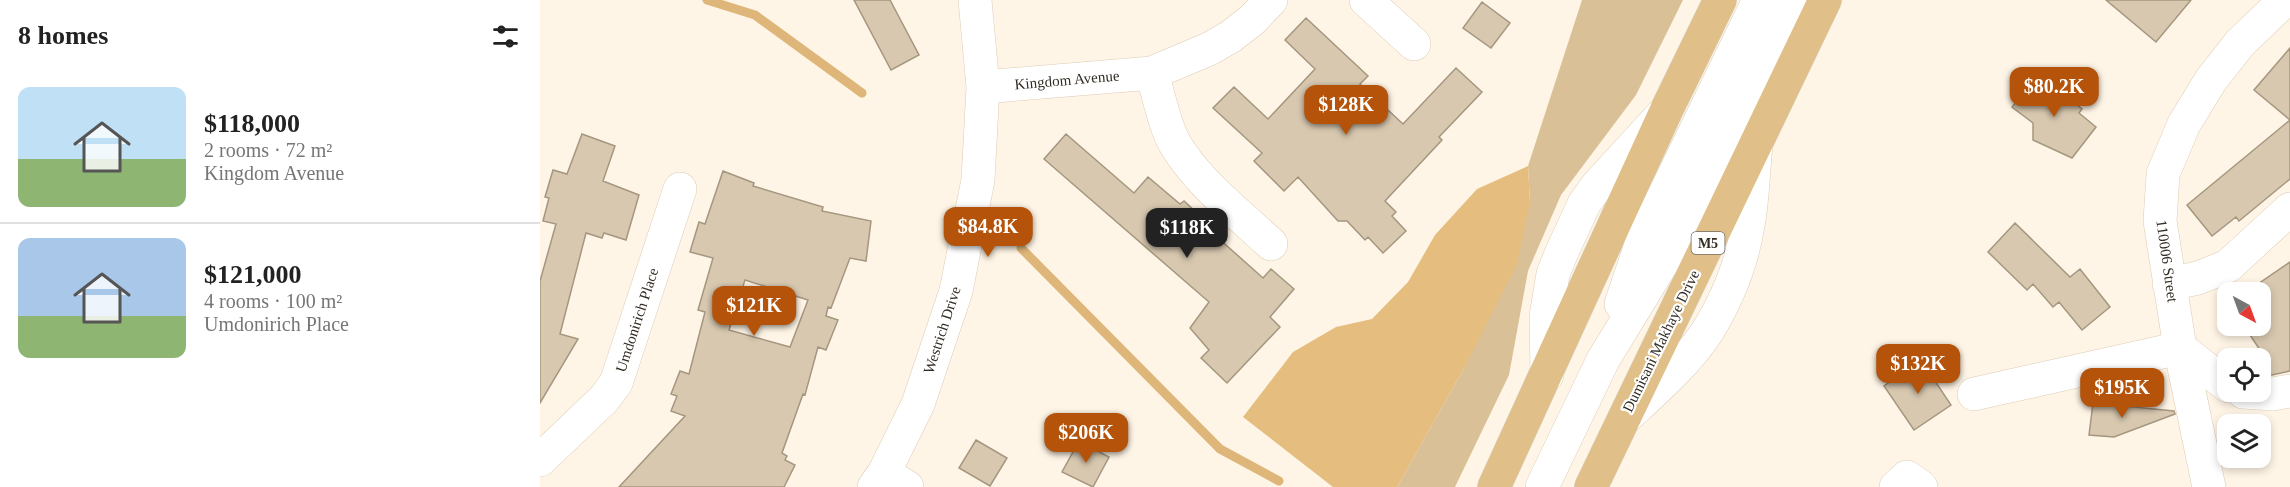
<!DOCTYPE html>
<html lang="en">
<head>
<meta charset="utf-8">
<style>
	body { margin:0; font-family:"Times New Roman",serif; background:#f2f2f2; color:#222; height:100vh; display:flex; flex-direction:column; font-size:22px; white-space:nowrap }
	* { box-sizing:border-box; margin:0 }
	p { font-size:20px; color:#767676 }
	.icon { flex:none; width:33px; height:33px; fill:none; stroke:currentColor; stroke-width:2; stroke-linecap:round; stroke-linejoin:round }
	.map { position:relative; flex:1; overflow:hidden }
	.panel { display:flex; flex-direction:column; background:#fff; width:540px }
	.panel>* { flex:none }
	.needle { width:39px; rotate:139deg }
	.tools { position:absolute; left:1677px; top:282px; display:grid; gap:12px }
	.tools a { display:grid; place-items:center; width:54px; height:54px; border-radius:12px; background:#fff; box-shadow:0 3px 9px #0003; font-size:30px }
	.price { position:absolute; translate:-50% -51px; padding:0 14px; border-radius:12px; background:#b45309; color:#fff; font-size:20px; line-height:39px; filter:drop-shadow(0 2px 3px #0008) }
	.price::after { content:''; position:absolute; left:50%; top:36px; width:18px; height:14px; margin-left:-9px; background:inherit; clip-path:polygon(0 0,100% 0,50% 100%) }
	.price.selected { background:#222; color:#fff }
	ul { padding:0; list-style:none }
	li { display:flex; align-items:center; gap:18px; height:150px; padding:0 18px }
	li+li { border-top:2px solid #e0e0e0 }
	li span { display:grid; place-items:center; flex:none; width:168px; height:120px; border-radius:12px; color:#555 }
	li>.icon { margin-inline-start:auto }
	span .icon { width:72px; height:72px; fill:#fffc; stroke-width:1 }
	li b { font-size:26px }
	h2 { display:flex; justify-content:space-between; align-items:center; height:72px; padding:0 18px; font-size:26px }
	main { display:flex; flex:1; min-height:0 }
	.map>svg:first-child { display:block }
	.green { fill:#dac097 }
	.forest { fill:#e4bd7f }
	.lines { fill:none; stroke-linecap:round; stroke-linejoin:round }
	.stream { stroke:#deb679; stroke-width:9 }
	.building { fill:#d8c8b0; stroke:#a5967f; stroke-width:1.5; fill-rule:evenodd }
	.minor-casing { stroke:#dcccb4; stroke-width:34 }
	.major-casing { stroke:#dad9d7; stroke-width:34 }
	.minor { stroke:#fff; stroke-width:33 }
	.major { stroke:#e0c088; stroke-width:33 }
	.labels { text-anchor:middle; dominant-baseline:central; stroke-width:4.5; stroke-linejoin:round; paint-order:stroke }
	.shield { fill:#fff; stroke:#706b65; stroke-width:1.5 }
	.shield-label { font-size:14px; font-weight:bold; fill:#322c23 }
	.street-label { font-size:15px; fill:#322c23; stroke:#fff }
</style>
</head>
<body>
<main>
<section class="panel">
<h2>8 homes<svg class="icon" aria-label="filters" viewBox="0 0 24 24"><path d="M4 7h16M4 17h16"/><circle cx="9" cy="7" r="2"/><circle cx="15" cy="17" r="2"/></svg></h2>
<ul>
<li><span style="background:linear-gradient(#bfe0f5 60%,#8fb573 0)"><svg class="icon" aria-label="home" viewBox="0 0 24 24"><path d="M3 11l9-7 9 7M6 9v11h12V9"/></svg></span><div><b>$118,000</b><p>2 rooms · 72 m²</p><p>Kingdom Avenue</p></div></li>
<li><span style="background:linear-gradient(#a9c7e8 65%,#8fb573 0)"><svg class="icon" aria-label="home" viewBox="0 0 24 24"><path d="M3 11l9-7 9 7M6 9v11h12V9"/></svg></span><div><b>$121,000</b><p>4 rooms · 100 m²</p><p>Umdonirich Place</p></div></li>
</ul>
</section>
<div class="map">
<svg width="1750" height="487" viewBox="0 0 1750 487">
	<rect width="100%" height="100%" fill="#fff5e6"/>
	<!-- green -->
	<path class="green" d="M1042 0H1143L1096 95 1021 195 988 271 969 375 915 487H857L923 370 990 202 988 166Z"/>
	<!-- forest -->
	<path class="forest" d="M988 166 990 202 977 264 923 370 857 487H793L703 417 753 352 796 327 832 319 868 282 895 235 937 189Z"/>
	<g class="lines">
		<!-- stream -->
		<path class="stream" d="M167 0 215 15 322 93
			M481 248 680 449 739 481"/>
	</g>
	<!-- building -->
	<path class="building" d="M314 0H350L379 55 351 70Z
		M1566 0H1651L1616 42Z
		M942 2 970 23 951 48 923 28Z
		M766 18 828 76 820 84 863 124 916 68 942 92 899 137 902 140 845 201 856 212 852 216 866 231 843 253 828 237 825 240 807 221H798L758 177 744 191 714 161 722 153 673 108 694 87 728 119 775 69 745 40Z
		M1750 48V179L1699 221 1696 217 1672 236 1647 205 1750 120 1714 90Z
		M1497 75 1542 109 1539 113 1556 127 1532 158 1493 140V123L1472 107Z
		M42 134 75 146 63 181 99 195 86 240 64 233 62 238 46 233 20 334 38 339 0 403V281L16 224 3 221 9 198 5 197 13 170 27 174Z
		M526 134 594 193 608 177 640 204 644 201 671 226 668 229 723 278 731 269 754 289 730 317 740 327 687 383 661 358 669 350 650 328 669 302 504 159Z
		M183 171 214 183 213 186 283 207 282 211 331 221 326 261 310 258 291 308 288 307 286 316 298 320 286 350 278 347 265 395 263 394 242 453 247 456 245 460 255 465 244 487H79L145 416 131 411 137 396 131 394 140 371 149 374 165 312 158 310 173 258 150 252 159 222 165 224ZM205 280 268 300 250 347 189 330Z
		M1475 223 1530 277 1540 269 1570 307 1542 330 1519 302 1513 307 1493 284 1487 290 1448 252Z
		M1750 262V371L1732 375 1720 374V350L1704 326H1720V292H1714L1721 288 1718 284Z
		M1381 360 1411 405 1374 430 1344 386Z
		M1553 403 1634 411 1635 414 1574 437 1549 435Z
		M436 440 467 458 450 486 419 468Z
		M539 441 569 457 553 487 522 472Z"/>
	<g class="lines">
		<!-- minor casing -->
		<g class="minor-casing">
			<path id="minor" d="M826 0 874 44
				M612 73C618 93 625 127 635 144 658 183 698 213 731 244
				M443 87 612 73 669 49 690 37 712 20 731 0
				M1629 284 1658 278 1688 266 1750 209
				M1081 304 1103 239 1219 0
				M1007 375 1006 316 1013 274 1021 254 1044 204 1056 187 1121 116
				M1703 392 1733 394 1750 391
				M1434 394 1640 348 1688 386
				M1084 419C1113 392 1145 365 1167 332 1187 300 1202 262 1208 225 1213 199 1213 172 1216 146
				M0 460 64 399 76 383 140 189
				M344 473 367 487
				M334 487 344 473 378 404 416 291 438 180 443 87 435 0
				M1002 487 1063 360 1127 255 1252 0
				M1356 487 1367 477 1381 487
				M1669 487 1640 348 1620 221 1623 174 1644 124 1671 80 1700 43 1745 0"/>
		</g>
		<!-- major casing -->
		<g class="major-casing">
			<path id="major" d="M954 487 1127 109 1180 0
				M1051 487 1285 0"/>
		</g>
		<!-- minor -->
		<use href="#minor" class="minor"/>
		<!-- major -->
		<use href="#major" class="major"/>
	</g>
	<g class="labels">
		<!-- shield labels -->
		<rect class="shield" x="1151.5" y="232" width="33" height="22" rx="4.5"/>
		<g class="shield-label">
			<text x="1168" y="243">M5</text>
		</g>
		<!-- street labels -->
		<g class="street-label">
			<text transform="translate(527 80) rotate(-5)">Kingdom Avenue</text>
			<text transform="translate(1627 261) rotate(82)">110006 Street</text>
			<text transform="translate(97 320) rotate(-72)">Umdonirich Place</text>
			<text transform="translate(402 330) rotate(-72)">Westrich Drive</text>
			<text transform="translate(1121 341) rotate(-64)">Dumisani Makhaye Drive</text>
		</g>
	</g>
</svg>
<div class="tools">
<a><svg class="needle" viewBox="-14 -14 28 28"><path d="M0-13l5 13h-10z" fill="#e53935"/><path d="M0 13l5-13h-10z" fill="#767676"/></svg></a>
<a><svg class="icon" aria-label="locate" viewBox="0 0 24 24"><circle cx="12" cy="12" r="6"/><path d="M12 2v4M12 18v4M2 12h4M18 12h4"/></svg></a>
<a><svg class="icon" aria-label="layers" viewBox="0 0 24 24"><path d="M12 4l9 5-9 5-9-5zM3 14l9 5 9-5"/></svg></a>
</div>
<b class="price" style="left:1514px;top:118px">$80.2K</b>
<b class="price" style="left:806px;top:136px">$128K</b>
<b class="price" style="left:448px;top:258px">$84.8K</b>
<b class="price selected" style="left:647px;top:259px">$118K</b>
<b class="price" style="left:214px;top:337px">$121K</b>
<b class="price" style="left:1378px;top:395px">$132K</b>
<b class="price" style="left:1582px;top:419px">$195K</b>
<b class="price" style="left:546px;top:464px">$206K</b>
</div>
</main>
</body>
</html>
